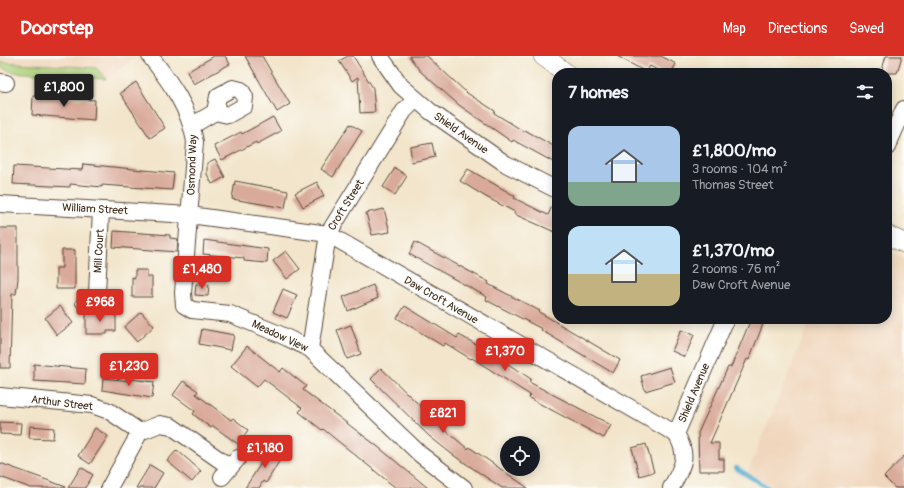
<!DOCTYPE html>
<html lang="en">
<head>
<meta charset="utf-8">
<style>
	body { margin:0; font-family:Pangolin,sans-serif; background:#20242c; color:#f1f3f6; height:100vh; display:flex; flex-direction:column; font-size:15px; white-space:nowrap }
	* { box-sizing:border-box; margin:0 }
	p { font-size:13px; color:#9ea1a6 }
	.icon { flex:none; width:22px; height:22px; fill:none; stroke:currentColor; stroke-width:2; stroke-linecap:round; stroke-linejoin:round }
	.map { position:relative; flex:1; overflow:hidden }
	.sheet { position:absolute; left:552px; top:12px; width:340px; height:256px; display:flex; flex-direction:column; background:#171b24; border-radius:16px; box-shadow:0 2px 10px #0003 }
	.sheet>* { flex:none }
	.controls { position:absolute; left:500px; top:380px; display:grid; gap:8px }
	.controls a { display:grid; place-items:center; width:40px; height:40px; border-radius:50%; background:#171b24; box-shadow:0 2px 10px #0003; font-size:20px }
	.price { position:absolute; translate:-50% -34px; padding:0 9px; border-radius:4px; background:#d93025; color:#fff; font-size:13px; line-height:26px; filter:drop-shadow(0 1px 2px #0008) }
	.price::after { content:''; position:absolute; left:50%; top:24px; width:12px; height:9px; margin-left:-6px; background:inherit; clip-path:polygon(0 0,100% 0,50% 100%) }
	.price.selected { background:#222; color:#fff }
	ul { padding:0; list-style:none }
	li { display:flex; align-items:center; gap:12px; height:100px; padding:0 16px }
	li span { display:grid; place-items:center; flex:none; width:112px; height:80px; border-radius:12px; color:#555 }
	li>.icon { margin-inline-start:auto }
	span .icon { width:48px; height:48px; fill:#fffc; stroke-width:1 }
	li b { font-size:17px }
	h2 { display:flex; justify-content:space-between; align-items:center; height:48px; padding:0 16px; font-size:17px }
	header { display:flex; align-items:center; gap:24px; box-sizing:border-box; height:56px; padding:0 20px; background:#d93025; color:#fff }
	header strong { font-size:19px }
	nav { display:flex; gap:22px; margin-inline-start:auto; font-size:14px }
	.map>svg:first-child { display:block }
	.built { fill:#f0d6bc }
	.green { fill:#acd17b; stroke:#747e4c }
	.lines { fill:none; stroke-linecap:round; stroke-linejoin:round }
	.stream { stroke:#50abce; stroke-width:4.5 }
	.building { fill:#d9aa9a }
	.service-casing { stroke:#564638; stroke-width:10 }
	.minor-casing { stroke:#564638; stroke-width:18 }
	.tertiary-casing { stroke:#564638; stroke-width:20 }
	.service { stroke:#fff; stroke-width:8 }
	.minor { stroke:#fff; stroke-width:16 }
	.tertiary { stroke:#fff; stroke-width:19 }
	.labels { text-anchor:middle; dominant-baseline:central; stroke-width:3; stroke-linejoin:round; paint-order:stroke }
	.street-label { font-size:11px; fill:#3b2a1e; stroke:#fdfcf7 }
</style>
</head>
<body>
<header>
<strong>Doorstep</strong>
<nav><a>Map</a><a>Directions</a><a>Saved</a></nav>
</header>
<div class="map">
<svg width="904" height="432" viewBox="0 0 904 432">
	<rect width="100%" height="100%" fill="#fdfcf7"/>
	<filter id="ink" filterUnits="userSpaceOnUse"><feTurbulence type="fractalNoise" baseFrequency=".025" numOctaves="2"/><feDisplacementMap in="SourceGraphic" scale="8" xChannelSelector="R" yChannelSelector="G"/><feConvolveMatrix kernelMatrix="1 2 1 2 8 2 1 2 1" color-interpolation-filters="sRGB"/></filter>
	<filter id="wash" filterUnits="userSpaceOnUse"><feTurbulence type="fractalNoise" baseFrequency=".012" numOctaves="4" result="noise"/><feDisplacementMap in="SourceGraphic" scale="16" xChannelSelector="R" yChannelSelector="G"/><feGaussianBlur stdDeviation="0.9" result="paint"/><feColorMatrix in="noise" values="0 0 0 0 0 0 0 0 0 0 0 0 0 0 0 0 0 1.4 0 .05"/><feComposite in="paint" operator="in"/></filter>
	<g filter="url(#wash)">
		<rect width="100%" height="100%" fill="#f2e5cb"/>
		<!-- built -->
		<path class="built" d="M0 0H135V1L108 23 12 16 0 18Z
			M887 196 904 203V432H777L748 416 811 263H887Z"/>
		<!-- green -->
		<path class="green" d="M1 6 96 12 106 23 12 16 1 11Z"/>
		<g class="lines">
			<!-- stream -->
			<path class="stream" d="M736 412 768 432"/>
		</g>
		<g id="blocks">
			<!-- building -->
			<path class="building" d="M214 0H225L230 8 194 28 187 16Z
				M245 0H262L290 48 277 56Z
				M348 0H353L373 32 375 56 360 57 358 21 352 25 339 5Z
				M409 0H427L467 37 495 55 494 57 525 76V74L557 92V108L513 84 512 86 459 49 420 15Z
				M617 0H661L676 8 671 17H663L650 10 646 16Z
				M886 0H902L897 17H881Z
				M136 26 165 72 150 82 120 37Z
				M33 40 95 44 94 64 32 59Z
				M273 61 281 75 257 88 256 86 222 104 214 90 241 76 242 78Z
				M350 68 362 75 333 121 321 113Z
				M432 87 435 101 412 106 410 91Z
				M215 103 225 121 212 128 207 118V107Z
				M83 108 174 117 172 134 102 129V131L70 128V131L13 128 14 110 82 114Z
				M395 112 407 120 395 139 383 131Z
				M468 113 515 140 514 142 548 159 555 143H557V177L514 158 515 156 486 141 460 125Z
				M235 125 288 135 285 152 232 143Z
				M317 126 324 140 303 151 295 137Z
				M384 153 390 176 372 179 366 157Z
				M0 172H18V223L16 238H12L10 312H0Z
				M114 175 170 179V182L178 183 177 196 113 191Z
				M204 184 268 193 267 207 244 205V202L203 198Z
				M415 186 489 226 488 228 540 255 539 256 620 304 613 317 541 274 542 273 486 244 487 241 409 198Z
				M62 194H75V233H56V212H62Z
				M286 195 300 213 287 223 273 205Z
				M135 214H147V221H152V241H132V221L135 222Z
				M196 228 209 229 208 240 195 239Z
				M373 229 378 242 348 255 343 241Z
				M283 233 297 239 287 262 273 256Z
				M60 250 73 267 57 279 45 262Z
				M405 250 457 282 459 279 485 293 531 323 529 326 611 369 604 382 529 342 530 339 472 302 471 303 445 287 443 290 397 262Z
				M86 256 108 257V259H116V275H107V278H86Z
				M141 256 154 270 137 286 124 271Z
				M751 263H765L749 304 747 303 710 387H719V403H724V415H699L698 377 728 311H731Z
				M351 269 361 298 347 303 337 274Z
				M202 273 234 279 231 294 199 288Z
				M681 274 694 279 685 301 672 295Z
				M247 290 280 316 283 312 306 330 303 334 377 390 428 432H396L323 373 322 374 299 356 302 352 264 323 257 331 231 310Z
				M34 308 86 313 85 328 34 325Z
				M670 311 675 326 645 335 641 320Z
				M381 312 444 373 468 393 469 391 528 432H502L453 399 429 380 371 323Z
				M103 322 130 325V323L154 326 152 342 102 334Z
				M183 325 198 335 196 338 231 364 233 362 248 374 238 388 213 370 211 372 193 358 195 355 173 339Z
				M0 366 21 367 20 379 0 378Z
				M30 370 54 372 53 383 29 382Z
				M95 372 108 380 90 408 78 400Z
				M646 388 654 416 639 420 632 392Z
				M271 392 283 399 266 427 263 425 259 432H245Z
				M177 394 201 415 192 426 167 405Z
				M904 400V432H895L884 421Z
				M0 407 66 431 65 432H31L0 421Z
				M150 409 163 417 154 432H136Z
				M81 411 93 419 85 432H68Z"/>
		</g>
	</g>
	<g filter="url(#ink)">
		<use href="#blocks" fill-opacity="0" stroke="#564638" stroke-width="1"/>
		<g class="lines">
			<!-- service casing -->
			<g class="service-casing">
				<path id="service" d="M80 247 97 237 116 250"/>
			</g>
			<!-- minor casing -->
			<g class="minor-casing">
				<path id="minor" d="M150 0C171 27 190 53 195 86L183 237 184 249 192 254 230 258 279 278 310 293 421 399 464 432
					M380 0 401 30 431 56 506 108 557 134
					M0 26 6 27
					M193 69 215 56 228 59 244 50 245 41 241 34 233 32 218 40 215 56
					M887 91 904 53
					M0 148 190 159 328 178 676 378C690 401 682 411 671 432
					M97 237 101 154
					M310 293 328 178 404 55 416 43
					M0 340 92 349 109 355 140 376
					M676 378 726 263
					M222 421 238 402
					M109 432 140 376 160 368 171 370 230 411"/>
			</g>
			<!-- tertiary casing -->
			<g class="tertiary-casing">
				<path id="tertiary" d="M543 0 566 17
					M887 179 904 187"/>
			</g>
			<!-- service -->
			<use href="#service" class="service"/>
			<!-- minor -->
			<use href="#minor" class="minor"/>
			<!-- tertiary -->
			<use href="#tertiary" class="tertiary"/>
		</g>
	</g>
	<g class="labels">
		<!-- street labels -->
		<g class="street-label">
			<text transform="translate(461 77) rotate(35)">Shield Avenue</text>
			<text transform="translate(192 109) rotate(-88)">Osmond Way</text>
			<text transform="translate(346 149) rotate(-58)">Croft Street</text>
			<text transform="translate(95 153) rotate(3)">William Street</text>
			<text transform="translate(99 195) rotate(-87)">Mill Court</text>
			<text transform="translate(441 244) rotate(30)">Daw Croft Avenue</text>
			<text transform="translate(280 280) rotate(25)">Meadow View</text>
			<text transform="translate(694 337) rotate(-67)">Shield Avenue</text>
			<text transform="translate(62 347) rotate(7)">Arthur Street</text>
		</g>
	</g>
</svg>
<div class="controls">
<a><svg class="icon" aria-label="locate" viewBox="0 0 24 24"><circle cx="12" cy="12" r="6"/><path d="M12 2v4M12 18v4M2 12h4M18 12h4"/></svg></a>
</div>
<b class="price selected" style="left:64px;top:52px">£1,800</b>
<b class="price" style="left:202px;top:234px">£1,480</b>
<b class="price" style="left:100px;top:267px">£968</b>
<b class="price" style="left:505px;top:316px">£1,370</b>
<b class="price" style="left:129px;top:331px">£1,230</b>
<b class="price" style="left:443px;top:378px">£821</b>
<b class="price" style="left:265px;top:413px">£1,180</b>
<section class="sheet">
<h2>7 homes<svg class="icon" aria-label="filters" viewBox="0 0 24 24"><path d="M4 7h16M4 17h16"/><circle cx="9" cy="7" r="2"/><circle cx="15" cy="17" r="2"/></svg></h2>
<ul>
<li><span style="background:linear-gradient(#a9c7e8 70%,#7fa58c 0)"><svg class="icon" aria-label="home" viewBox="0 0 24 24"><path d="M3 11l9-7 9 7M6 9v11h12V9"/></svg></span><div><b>£1,800/mo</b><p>3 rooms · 104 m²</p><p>Thomas Street</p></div></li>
<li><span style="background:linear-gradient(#bfe0f5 60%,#c2b280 0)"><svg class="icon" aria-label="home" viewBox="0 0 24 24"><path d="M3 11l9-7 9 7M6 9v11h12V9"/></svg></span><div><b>£1,370/mo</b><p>2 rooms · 76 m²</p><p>Daw Croft Avenue</p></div></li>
</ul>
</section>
</div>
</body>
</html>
